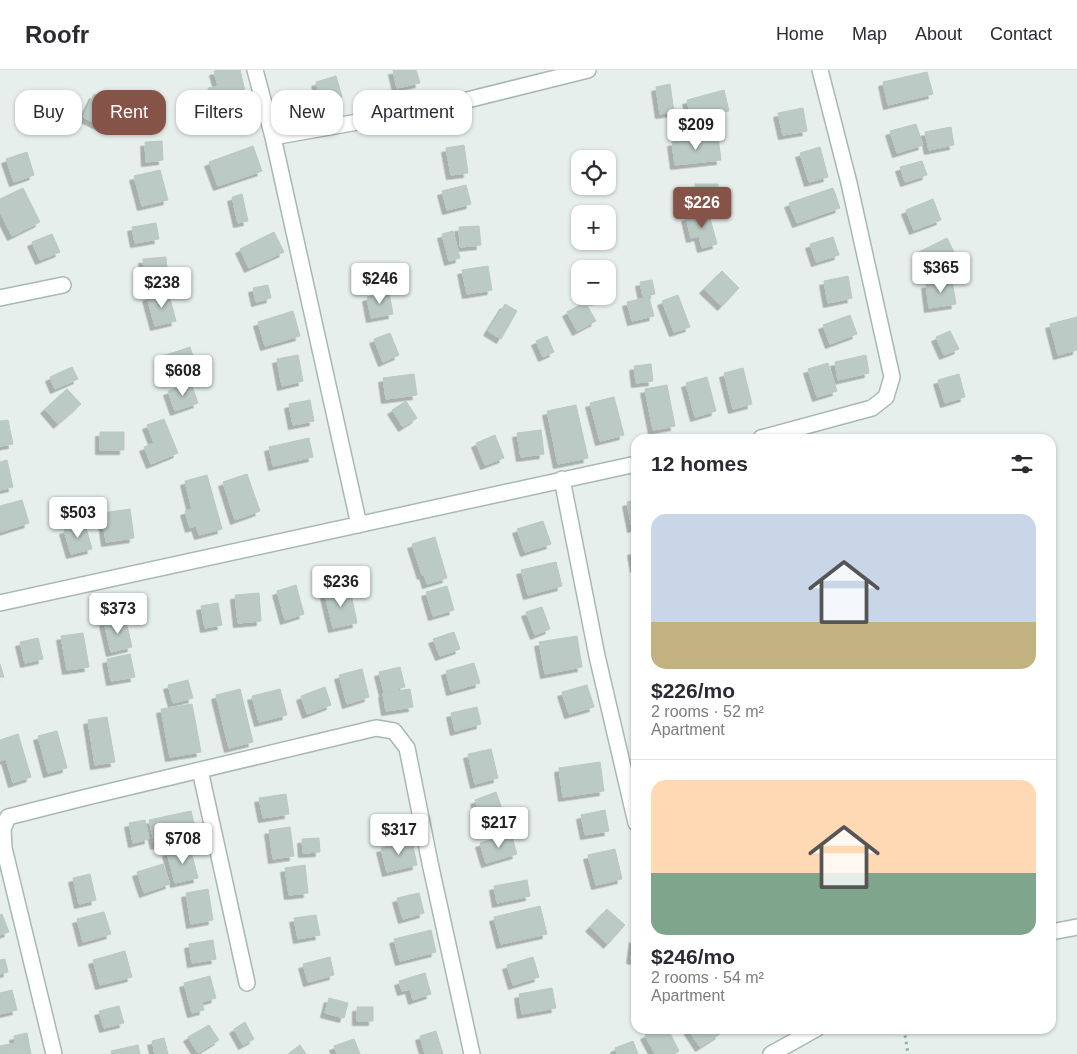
<!DOCTYPE html>
<html lang="en">
<head>
<meta charset="utf-8">
<style>
	body { margin:0; font-family:Helvetica,sans-serif; background:#f7f7f7; color:#2b2b33; height:100vh; display:flex; flex-direction:column; font-size:19px; white-space:nowrap }
	* { box-sizing:border-box; margin:0 }
	p { font-size:16px; color:#7c7c81 }
	.icon { flex:none; width:28px; height:28px; fill:none; stroke:currentColor; stroke-width:2; stroke-linecap:round; stroke-linejoin:round }
	.map { position:relative; flex:1; overflow:hidden }
	.details { position:absolute; left:631px; top:364px; width:425px; height:600px; display:flex; flex-direction:column; background:#fff; border-radius:15px; box-shadow:0 1px 4px #0004 }
	.details>* { flex:none }
	.hud { position:absolute; left:15px; top:20px; width:475px; height:45px; display:flex; gap:10px }
	.controls { position:absolute; left:571px; top:80px; display:grid; gap:10px }
	.controls a { display:grid; place-items:center; width:45px; height:45px; border-radius:10px; background:#fff; box-shadow:0 1px 4px #0004; font-size:25px }
	.price { position:absolute; translate:-50% -42px; padding:0 11px; border-radius:5px; background:#fff; color:#222; font-size:16px; line-height:32px; filter:drop-shadow(0 1px 2px #0008) }
	.price::after { content:''; position:absolute; left:50%; top:30px; width:15px; height:11px; margin-left:-8px; background:inherit; clip-path:polygon(0 0,100% 0,50% 100%) }
	.price.on { background:#855347; color:#fff }
	ul { padding:0; list-style:none }
	li { display:grid; align-content:center; gap:10px; height:265px; padding:0 20px }
	li+li { border-top:1px solid #e1e1e2 }
	li span { display:grid; place-items:center; height:155px; border-radius:15px; color:#555 }
	li>.icon { margin-inline-start:auto }
	span .icon { width:90px; height:90px; fill:#fffc; stroke-width:1 }
	li b { font-size:21px }
	h2 { display:flex; justify-content:space-between; align-items:center; height:60px; padding:0 20px; font-size:21px }
	.pill { padding:0 18px; border-radius:15px; background:#fff; box-shadow:0 1px 4px #0004; font-size:18px; line-height:45px }
	.pill.on { background:#855347; color:#fff }
	header { display:flex; align-items:center; gap:30px; box-sizing:border-box; height:70px; padding:0 25px; background:#fff; border-bottom:1px solid #e1e1e2 }
	header strong { font-size:24px }
	nav { display:flex; gap:28px; margin-inline-start:auto; font-size:18px }
	.map>svg:first-child { display:block }
	.building { fill:#bbcac4; stroke:#b8c9c2; filter:url(#shadow) }
	.lines { fill:none; stroke-linecap:round; stroke-linejoin:round }
	.minor-casing { stroke:#a8b8b2; stroke-width:18 }
	.path { stroke:#86b3a5; stroke-width:3; stroke-dasharray:2.5 4; stroke-linecap:butt }
	.minor { stroke:#fff; stroke-width:15 }
</style>
</head>
<body>
<header>
<strong>Roofr</strong>
<nav><a>Home</a><a>Map</a><a>About</a><a>Contact</a></nav>
</header>
<div class="map">
<svg width="1077" height="984" viewBox="0 0 1077 984">
	<defs>
		<filter id="shadow"><feDropShadow dx="-4.5" dy="4.5" stdDeviation="0" flood-color="#0004"/></filter>
	</defs>
	<rect width="100%" height="100%" fill="#e6efeb"/>
	<!-- building -->
	<path class="building" d="M221 0H240L247 30 212 38 208 18 218 16 214 1Z
		M393 0H416L420 13 397 18Z
		M927 2 933 24 888 35 883 12Z
		M336 6 342 27 322 33 316 12Z
		M670 14 674 42 660 44 656 17Z
		M724 20 729 41 692 50 687 30Z
		M94 24 117 35 106 58 83 47Z
		M65 35 67 54 35 58 33 39Z
		M803 38 807 61 783 65 778 43Z
		M916 54 923 75 897 83 890 61Z
		M951 57 954 75 929 80 925 62Z
		M718 67 721 90 675 95 672 72Z
		M162 71 163 90 146 92 145 72Z
		M464 75 468 103 451 105 446 78Z
		M253 76 262 101 218 116 209 92Z
		M820 77 828 107 809 112 800 83Z
		M27 82 34 105 14 112 6 89Z
		M922 91 927 105 905 112 900 97Z
		M160 100 168 130 142 136 134 106Z
		M695 114H718V119H712L711 130H695Z
		M466 115 471 134 447 140 442 121Z
		M23 118 40 152 12 166 0 142V129Z
		M833 118 840 138 797 153 789 133Z
		M242 124 248 151 238 153 232 127Z
		M933 129 941 150 914 160 906 140Z
		M708 141 717 174 702 178 699 166 691 168 686 147Z
		M156 153 159 169 135 173 132 157Z
		M479 156 481 175 460 177 459 157Z
		M453 161 460 188 449 191 442 164Z
		M274 162 284 182 249 198 240 179Z
		M52 164 60 182 40 190 32 172Z
		M833 167 839 185 816 192 810 174Z
		M947 168 955 184 927 198 919 182Z
		M166 187 168 211 153 212 152 201 144 202 143 189Z
		M488 196 492 220 467 224 462 200Z
		M722 201 739 218 722 236 704 219Z
		M848 206 852 228 828 233 824 211Z
		M652 210 655 224 643 227 640 212Z
		M952 210 956 234 929 238 926 214Z
		M268 215 271 228 256 232 253 218Z
		M168 221 176 251 155 256 147 227Z
		M389 222 393 244 371 248 367 227Z
		M678 225 690 257 674 262 662 231Z
		M592 226H605L606 228 593 231Z
		M649 227 654 246 632 251 627 232Z
		M585 232 596 251 577 261 567 242Z
		M505 234 517 241 501 269 488 261Z
		M293 241 300 266 265 276 258 252Z
		M850 245 857 264 830 274 823 255Z
		M1077 247V280L1058 285 1050 254Z
		M950 261 959 279 944 285 936 267Z
		M390 263 399 285 383 292 374 269Z
		M547 266 554 282 543 287 536 271Z
		M190 277 196 296 170 305 163 286Z
		M298 285 303 311 282 316 277 289Z
		M866 285 869 303 838 310 835 292Z
		M828 293 837 321 817 327 808 299Z
		M651 294 653 311 636 313 634 296Z
		M72 297 78 309 55 319 50 307Z
		M743 298 752 334 733 339 724 303Z
		M414 304 417 325 386 329 383 308Z
		M959 304 965 327 945 333 938 310Z
		M707 307 716 341 695 347 686 313Z
		M191 313 198 333 175 341 168 321Z
		M667 315 675 356 653 360 645 319Z
		M67 319 81 334 58 354 45 339Z
		M614 327 624 365 600 371 590 333Z
		M310 330 314 351 293 355 289 334Z
		M406 331 417 348 403 357 392 340Z
		M576 335 588 388 558 394 547 341Z
		M164 349 178 383 151 394 144 377 154 373 147 355Z
		M8 350 13 374 0 376V351Z
		M541 360 544 384 521 387 517 363Z
		M100 362H124V380H100Z
		M495 365 504 388 485 395 476 373Z
		M309 368 313 387 273 396 269 377Z
		M7 390 13 417 0 420V392Z
		M247 404 260 441 235 450 223 412Z
		M207 405 222 459 199 465 196 456 190 458 185 441 192 439 185 411Z
		M22 430 29 453 0 462V436Z
		M636 430V457L632 458 627 432Z
		M130 439 134 468 106 472 102 443Z
		M543 451 551 474 525 482 517 459Z
		M85 454 92 479 71 484 64 460Z
		M435 467 447 508 427 514 424 504 422 505 412 474Z
		M636 480V498H635L632 481Z
		M556 492 562 516 528 525 521 500Z
		M296 515 304 544 285 550 277 521Z
		M447 516 454 540 433 546 426 522Z
		M350 519 357 553 333 558 325 524Z
		M259 523 261 551 238 553 235 525Z
		M218 533 222 555 205 558 201 536Z
		M542 537 550 559 535 565 526 542Z
		M125 547 132 577 111 582 104 552Z
		M454 562 460 579 440 586 433 569Z
		M83 563 89 597 67 600 61 566Z
		M577 566 582 597 545 604 539 572Z
		M38 568 43 589 25 593 20 572Z
		M130 584 135 607 111 611 107 589Z
		M474 593 480 613 451 621 446 601Z
		M0 594 4 607H0Z
		M400 597 405 617 384 622 379 602Z
		M362 599 369 627 347 634 339 605Z
		M188 610 193 628 173 633 168 615Z
		M587 615 594 637 569 644 562 622Z
		M325 617 331 635 307 644 301 626Z
		M240 619 253 672 229 678 216 625Z
		M280 619 287 645 259 652 252 626Z
		M410 619 413 637 386 641 383 623Z
		M192 634 201 682 170 687 161 639Z
		M477 637 481 654 455 661 451 643Z
		M107 647 115 692 95 695 88 650Z
		M57 661 67 698 48 703 38 666Z
		M18 664 31 707 13 713 6 689 0 691V670Z
		M491 679 498 708 475 714 468 684Z
		M600 692 604 721 563 727 559 698Z
		M496 722 502 739 481 747 475 730Z
		M286 724 289 744 263 748 259 728Z
		M605 740 609 761 585 765 581 745Z
		M191 741 197 766 155 775 149 750Z
		M145 750 149 769 133 773 129 753Z
		M290 757 294 786 273 789 269 760Z
		M511 764 517 784 486 793 480 773Z
		M319 768 320 782 303 783 302 769Z
		M412 771 417 795 387 802 381 778Z
		M190 777 198 808 175 813 167 782Z
		M615 779 622 809 596 815 588 785Z
		M163 794 170 814 144 823 137 802Z
		M305 795 308 823 289 825 285 798Z
		M90 804 96 830 79 834 73 808Z
		M527 810 530 826 497 833 494 816Z
		M208 819 213 850 191 854 186 823Z
		M419 823 424 843 403 849 397 828Z
		M540 836 547 864 501 874 494 847Z
		M607 839 625 855 608 874 590 857Z
		M104 842 111 864 83 872 77 849Z
		M2 844 9 862 0 865V845Z
		M316 845 320 865 298 869 294 848Z
		M431 860 436 882 400 891 394 869Z
		M634 868 636 869V890L631 889Z
		M213 870 216 889 192 893 189 874Z
		M125 881 132 907 100 915 93 890Z
		M330 887 334 905 308 912 303 894Z
		M533 887 539 907 513 915 507 895Z
		M5 889 8 902 0 904V890Z
		M425 903 431 924 413 930 410 919 402 921 399 911Z
		M210 906 216 928 202 932 204 940 192 943 184 913Z
		M552 918 556 938 522 944 519 924Z
		M12 920 17 940 0 944V923Z
		M329 928 348 933 344 948 325 943Z
		M119 936 124 953 104 958 99 941Z
		M357 937H373V951H357Z
		M245 952 254 969 243 975 234 959Z
		M209 955 219 970 198 983 188 967Z
		M658 959H668L679 981 674 984H655L645 965Z
		M688 959H717L720 964 700 977Z
		M436 961 443 984H425L420 966Z
		M27 963 31 984H0V976L15 973 14 966Z
		M164 968 168 984H155L152 971Z
		M354 969 360 984H337L334 976Z
		M633 971 638 984H617L615 978Z
		M138 975 140 984H112L111 981Z
		M300 975 306 984H288Z"/>
	<g class="lines">
		<!-- minor casing -->
		<g class="minor-casing">
			<path id="minor" d="M255 0 273 67 359 455
				M273 67 431 39 588 0
				M0 228 63 215
				M761 368 872 338 886 327 892 307 849 113 820 0
				M562 409 597 586 636 753
				M0 533 636 394
				M200 700 247 913
				M1051 862 1077 857
				M54 984 4 778 3 759 8 747 87 727 376 658 394 661 407 678 430 793 472 984
				M771 984 816 959"/>
		</g>
		<!-- path -->
		<path class="path" d="M904 959 908 984"/>
		<!-- minor -->
		<use href="#minor" class="minor"/>
	</g>
</svg>
<div class="controls">
<a><svg class="icon" aria-label="locate" viewBox="0 0 24 24"><circle cx="12" cy="12" r="6"/><path d="M12 2v4M12 18v4M2 12h4M18 12h4"/></svg></a>
<a>+</a>
<a>−</a>
</div>
<b class="price" style="left:696px;top:81px">$209</b>
<b class="price on" style="left:702px;top:159px">$226</b>
<b class="price" style="left:941px;top:224px">$365</b>
<b class="price" style="left:380px;top:235px">$246</b>
<b class="price" style="left:162px;top:239px">$238</b>
<b class="price" style="left:183px;top:327px">$608</b>
<b class="price" style="left:78px;top:469px">$503</b>
<b class="price" style="left:341px;top:538px">$236</b>
<b class="price" style="left:118px;top:565px">$373</b>
<b class="price" style="left:499px;top:779px">$217</b>
<b class="price" style="left:399px;top:786px">$317</b>
<b class="price" style="left:183px;top:795px">$708</b>
<div class="hud">
<a class="pill">Buy</a>
<a class="pill on">Rent</a>
<a class="pill">Filters</a>
<a class="pill">New</a>
<a class="pill">Apartment</a>
</div>
<section class="details">
<h2>12 homes<svg class="icon" aria-label="filters" viewBox="0 0 24 24"><path d="M4 7h16M4 17h16"/><circle cx="9" cy="7" r="2"/><circle cx="15" cy="17" r="2"/></svg></h2>
<ul>
<li><span style="background:linear-gradient(#c9d6e8 70%,#c2b280 0)"><svg class="icon" aria-label="home" viewBox="0 0 24 24"><path d="M3 11l9-7 9 7M6 9v11h12V9"/></svg></span><div><b>$226/mo</b><p>2 rooms · 52 m²</p><p>Apartment</p></div></li>
<li><span style="background:linear-gradient(#ffd9b3 60%,#7fa58c 0)"><svg class="icon" aria-label="home" viewBox="0 0 24 24"><path d="M3 11l9-7 9 7M6 9v11h12V9"/></svg></span><div><b>$246/mo</b><p>2 rooms · 54 m²</p><p>Apartment</p></div></li>
</ul>
</section>
</div>
</body>
</html>
